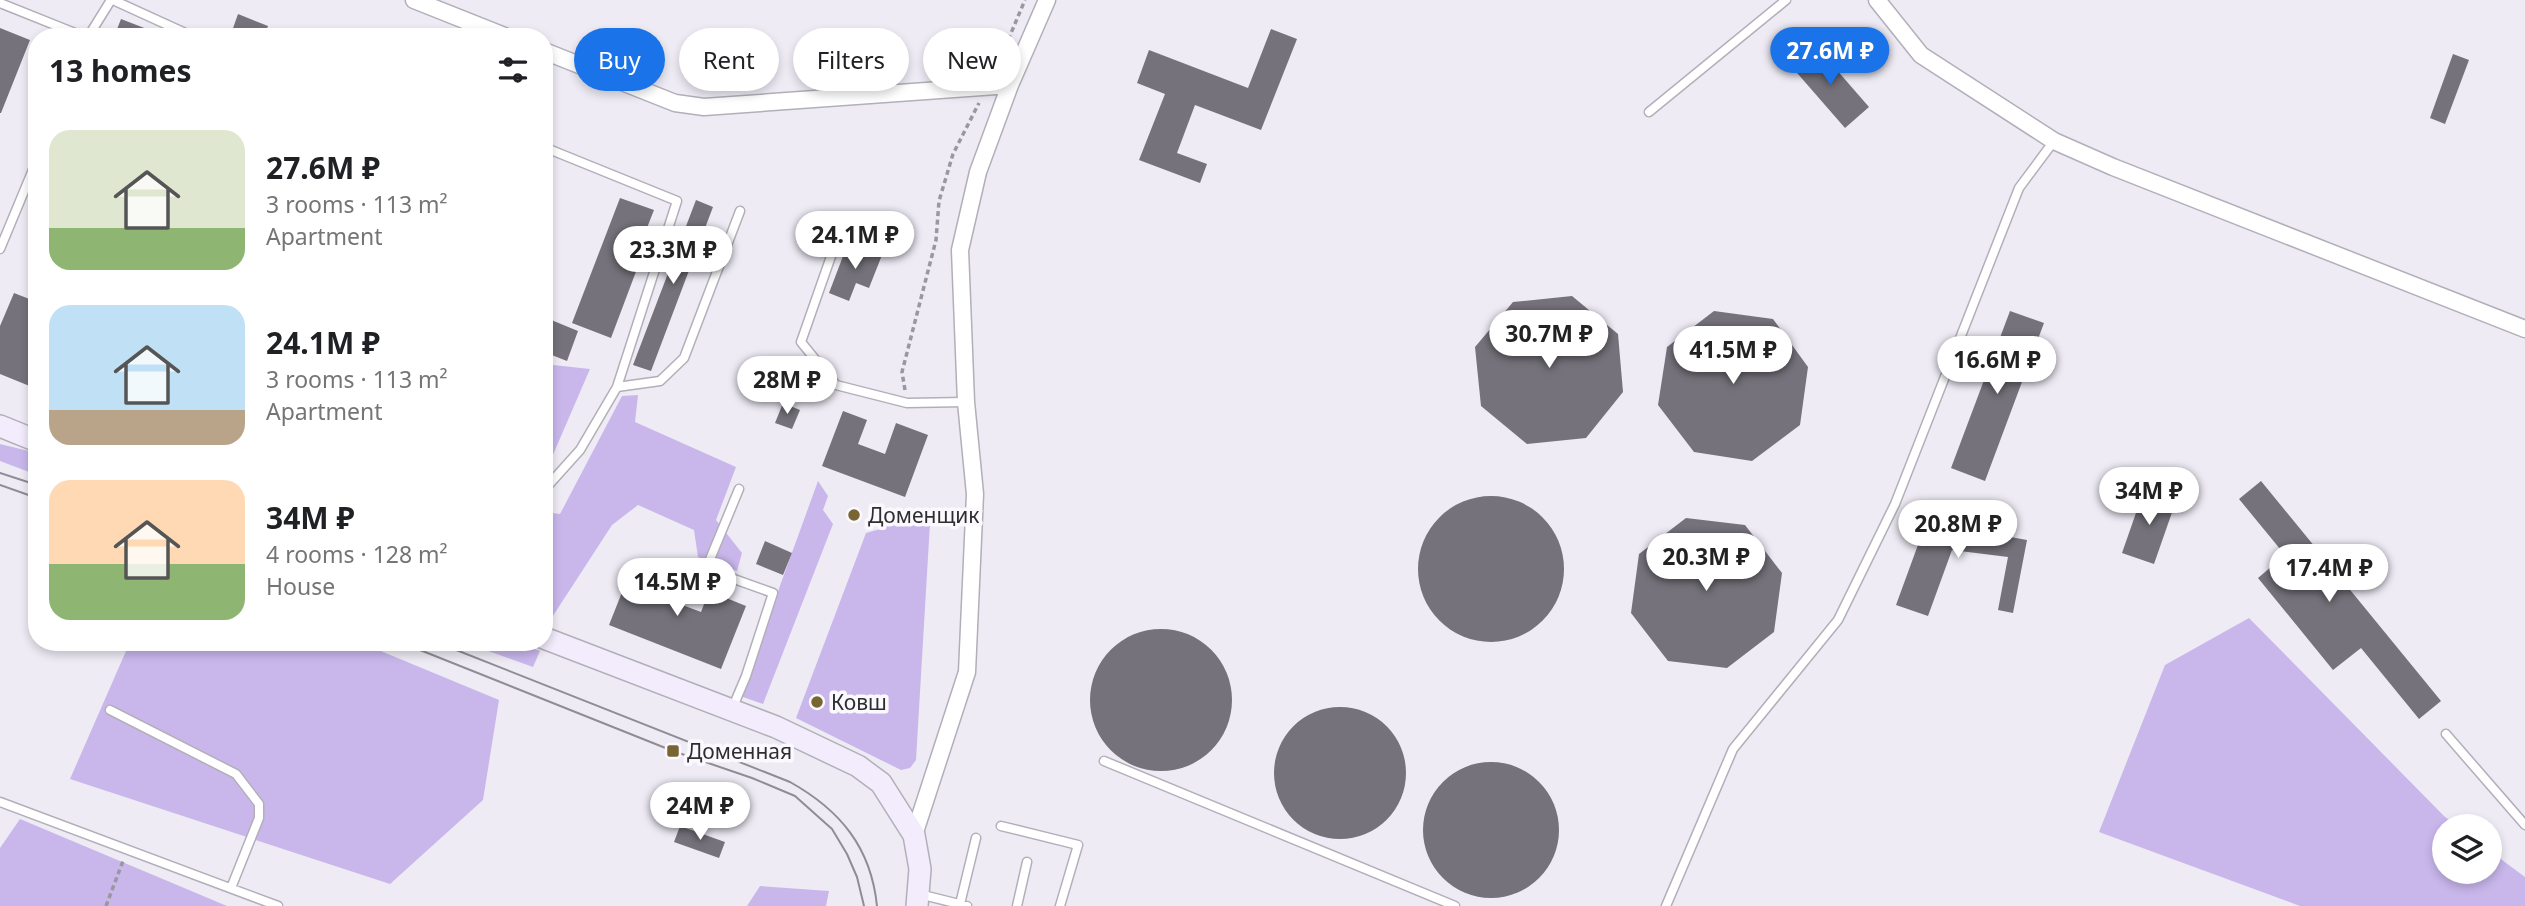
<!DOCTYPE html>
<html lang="en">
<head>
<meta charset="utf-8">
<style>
	body { margin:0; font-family:"Noto Sans",sans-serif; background:#f2f2f2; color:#202124; height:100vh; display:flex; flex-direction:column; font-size:26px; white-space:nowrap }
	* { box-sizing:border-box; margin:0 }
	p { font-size:23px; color:#757577 }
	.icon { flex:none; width:38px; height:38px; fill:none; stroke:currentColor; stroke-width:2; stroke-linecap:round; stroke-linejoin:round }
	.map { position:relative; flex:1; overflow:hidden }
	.drawer { position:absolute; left:28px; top:28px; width:525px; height:623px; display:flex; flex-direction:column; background:#fff; border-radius:28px; box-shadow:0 4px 10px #0003 }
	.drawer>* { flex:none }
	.hud { position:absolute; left:574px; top:28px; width:665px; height:63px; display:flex; gap:14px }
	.buttons { position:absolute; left:2432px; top:814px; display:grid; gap:14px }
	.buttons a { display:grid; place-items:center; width:70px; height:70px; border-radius:50%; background:#fff; box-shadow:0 4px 10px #0003; font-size:35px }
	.price { position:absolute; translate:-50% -60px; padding:0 16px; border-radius:24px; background:#fff; color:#222; font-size:23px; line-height:46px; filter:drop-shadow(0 2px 4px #0008) }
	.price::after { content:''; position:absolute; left:50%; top:42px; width:21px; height:16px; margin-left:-10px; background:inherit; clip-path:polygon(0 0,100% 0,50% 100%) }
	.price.active { background:#1a73e8; color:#fff }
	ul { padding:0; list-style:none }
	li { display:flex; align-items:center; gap:21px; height:175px; padding:0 21px }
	li span { display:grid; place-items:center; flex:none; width:196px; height:140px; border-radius:21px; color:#555 }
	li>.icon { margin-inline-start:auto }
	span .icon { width:84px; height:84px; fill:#fffc; stroke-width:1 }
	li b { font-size:30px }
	h2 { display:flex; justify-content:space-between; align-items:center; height:84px; padding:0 21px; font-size:30px }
	.pill { padding:0 24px; border-radius:32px; background:#fff; box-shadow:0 4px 10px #0003; font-size:24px; line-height:63px }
	.pill.active { background:#1a73e8; color:#fff }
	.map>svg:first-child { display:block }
	.green { fill:#c9b7ec }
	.building { fill:#75727b }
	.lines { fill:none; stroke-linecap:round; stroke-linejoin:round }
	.service-casing { stroke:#b2afb9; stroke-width:11 }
	.minor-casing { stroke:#b2afb9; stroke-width:19 }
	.secondary-casing { stroke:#b2afb9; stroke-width:24 }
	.path { stroke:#9a989f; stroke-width:3.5; stroke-dasharray:5 3.5; stroke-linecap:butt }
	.service { stroke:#fff; stroke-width:8 }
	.minor { stroke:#fff; stroke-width:16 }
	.secondary { stroke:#f2ecfd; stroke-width:21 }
	.tram { stroke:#8f8d93; stroke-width:2 }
	.poi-dot { fill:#776634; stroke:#fbf9fe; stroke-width:2.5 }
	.labels { text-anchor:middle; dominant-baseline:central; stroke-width:7; stroke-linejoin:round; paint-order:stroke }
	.poi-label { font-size:21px; fill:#2e2d30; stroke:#fbf9fe; text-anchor:start }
</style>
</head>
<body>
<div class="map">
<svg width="2525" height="906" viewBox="0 0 2525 906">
	<rect width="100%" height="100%" fill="#eeebf5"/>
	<!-- green -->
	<path class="green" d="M544 364 590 369 552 457 544 455Z
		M638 395 635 422 736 467 716 520 742 553 737 571 698 557 694 530 638 505 612 525 547 625 544 623V512L560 514 622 396Z
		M0 444 37 453V475L0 461Z
		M818 481 828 496 823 510 833 524 763 704 740 696Z
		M892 514 930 523 916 760 910 768 901 770 796 718 866 533 880 529Z
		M2249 618 2444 816 2457 826H2445V872H2490V851L2525 877V906H2300L2099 832 2165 665Z
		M130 642H359L499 700 483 800 390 884 70 779Z
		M463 642H517L540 651 533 667Z
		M20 819 227 906H0V848Z
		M760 886 829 891 826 906H747Z"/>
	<!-- building -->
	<path class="building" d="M238 14 268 26 264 37H247L232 31Z
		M121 19 165 36V37H114Z
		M0 28 30 40 1 113H0Z
		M1271 29 1297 39 1261 130 1195 105 1177 153 1207 164 1200 183 1139 160 1165 94 1137 83 1149 50 1248 88Z
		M1815 45 1869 107 1845 128 1791 66Z
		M2453 54 2469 60 2445 124 2430 118Z
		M620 198 654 210 641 243 646 245 611 338 572 323Z
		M696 200 713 207 651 371 633 365Z
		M848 243 882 255 869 288 856 283 849 301 829 293Z
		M14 293 37 302V389L0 374V326Z
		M1572 296 1618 334 1623 392 1586 438 1527 444 1481 406 1475 347 1513 302Z
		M1714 311 1773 319 1808 367 1800 425 1752 461 1694 452 1658 405 1667 347Z
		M2010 311 2044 323 1985 481 1951 468Z
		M544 317 578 331 567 361 544 352Z
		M783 403 800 410 792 429 775 423Z
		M843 411 867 420 858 444 885 454 896 423 928 435 905 497 822 466Z
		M2261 481 2441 701 2419 719 2361 648 2333 670 2258 578 2285 555 2239 499Z
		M2144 490 2176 501 2154 564 2122 553Z
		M1418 569a73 73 0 1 1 146 0a73 73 0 1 1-146 0Z
		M1930 512 1976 529 1977 523 2006 527 2005 536 2027 540 2013 613 1998 610 2008 557 1952 550 1928 616 1896 605Z
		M1686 518 1745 525 1782 573 1774 632 1727 668 1668 661 1631 613 1639 554Z
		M765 541 792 553 783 575 756 564Z
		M634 562 670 576 661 597 701 612 709 591 746 606 721 669 609 625Z
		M1090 700a71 71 0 1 1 142 0a71 71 0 1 1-142 0Z
		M1274 773a66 66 0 1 1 132 0a66 66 0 1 1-132 0Z
		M1423 830a68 68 0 1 1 136 0a68 68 0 1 1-136 0Z
		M680 826 725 842 719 858 674 842Z"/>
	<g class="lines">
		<!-- service casing -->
		<g class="service-casing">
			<path id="service" d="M113 0 194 37
				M0 3 85 37
				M88 37 111 0
				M1649 112 1786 0
				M551 150 677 201 617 387
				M836 242 801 342 836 385 907 403 966 402
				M0 249 37 160
				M544 490 580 450 617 387 660 381 684 358 740 211
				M732 709 746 676 773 593 706 569 739 489
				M110 710 236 774 259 804V818L231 888
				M2446 734 2525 825
				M1104 761 1455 906
				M0 802 278 906
				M1001 826 1078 845 1060 906
				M919 894 967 906
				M960 904 976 838
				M1017 906 1027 862
				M1666 906 1733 749 1838 620 1895 504 2019 188 2054 141"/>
		</g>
		<!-- minor casing -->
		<g class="minor-casing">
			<path id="minor" d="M414 0 507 37
				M1877 0 1921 55 2054 141 2113 167 2525 329
				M544 51 675 103 704 107 1010 85
				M914 835 967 672 975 494 966 402 960 250 978 172 1010 85 1047 0"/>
		</g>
		<!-- secondary casing -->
		<g class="secondary-casing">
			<path id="secondary" d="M0 426 37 441
				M544 638 776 727 858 766 881 783 914 835 920 869 917 906"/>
		</g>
		<!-- path -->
		<path class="path" d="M995 71 1025 0
			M905 390 902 372 936 240 939 201 953 154 979 103
			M106 906 123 861"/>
		<!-- service -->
		<use href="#service" class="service"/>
		<!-- minor -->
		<use href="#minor" class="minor"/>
		<!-- secondary -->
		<use href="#secondary" class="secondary"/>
		<!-- tram -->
		<path class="tram" d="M0 473 37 485
			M0 485 37 498
			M400 642 673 751 752 778 795 796 832 829 847 854 857 877 864 906
			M436 642 790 782C840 810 871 847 877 906"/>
	</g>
	<!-- markers -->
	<g class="poi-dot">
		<circle cx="854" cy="515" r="7"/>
		<circle cx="817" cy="702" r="7"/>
		<rect x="666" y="744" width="14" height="14" rx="3.5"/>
	</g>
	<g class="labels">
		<!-- poi labels -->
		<g class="poi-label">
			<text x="868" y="515">Доменщик</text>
			<text x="831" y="702">Ковш</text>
			<text x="687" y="751">Доменная</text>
		</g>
	</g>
</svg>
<div class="buttons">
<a><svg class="icon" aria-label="layers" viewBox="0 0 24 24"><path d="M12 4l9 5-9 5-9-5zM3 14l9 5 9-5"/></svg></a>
</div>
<b class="price active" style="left:1830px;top:87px">27.6M ₽</b>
<b class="price" style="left:855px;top:271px">24.1M ₽</b>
<b class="price" style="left:673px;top:286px">23.3M ₽</b>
<b class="price" style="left:1549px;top:370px">30.7M ₽</b>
<b class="price" style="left:1733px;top:386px">41.5M ₽</b>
<b class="price" style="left:1997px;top:396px">16.6M ₽</b>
<b class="price" style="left:787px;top:416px">28M ₽</b>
<b class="price" style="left:2149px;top:527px">34M ₽</b>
<b class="price" style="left:1958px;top:560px">20.8M ₽</b>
<b class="price" style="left:1706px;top:593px">20.3M ₽</b>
<b class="price" style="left:2329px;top:604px">17.4M ₽</b>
<b class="price" style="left:677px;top:618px">14.5M ₽</b>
<b class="price" style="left:700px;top:842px">24M ₽</b>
<div class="hud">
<a class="pill active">Buy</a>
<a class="pill">Rent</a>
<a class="pill">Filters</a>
<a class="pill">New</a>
</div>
<section class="drawer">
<h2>13 homes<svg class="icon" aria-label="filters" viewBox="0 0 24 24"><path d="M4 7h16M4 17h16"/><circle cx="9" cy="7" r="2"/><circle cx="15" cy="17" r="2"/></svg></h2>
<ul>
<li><span style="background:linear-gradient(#dfe7d0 70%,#8fb573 0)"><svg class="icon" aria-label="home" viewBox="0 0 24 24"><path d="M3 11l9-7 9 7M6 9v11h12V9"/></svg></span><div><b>27.6M ₽</b><p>3 rooms · 113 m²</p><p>Apartment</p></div></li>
<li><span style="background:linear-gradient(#bfe0f5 75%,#b9a48a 0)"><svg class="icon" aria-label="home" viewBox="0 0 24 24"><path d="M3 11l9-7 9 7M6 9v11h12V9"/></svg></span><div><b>24.1M ₽</b><p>3 rooms · 113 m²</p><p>Apartment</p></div></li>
<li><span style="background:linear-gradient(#ffd9b3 60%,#8fb573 0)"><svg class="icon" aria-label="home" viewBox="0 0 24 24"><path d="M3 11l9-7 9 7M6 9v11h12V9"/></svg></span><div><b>34M ₽</b><p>4 rooms · 128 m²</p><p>House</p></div></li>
</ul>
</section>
</div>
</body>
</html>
